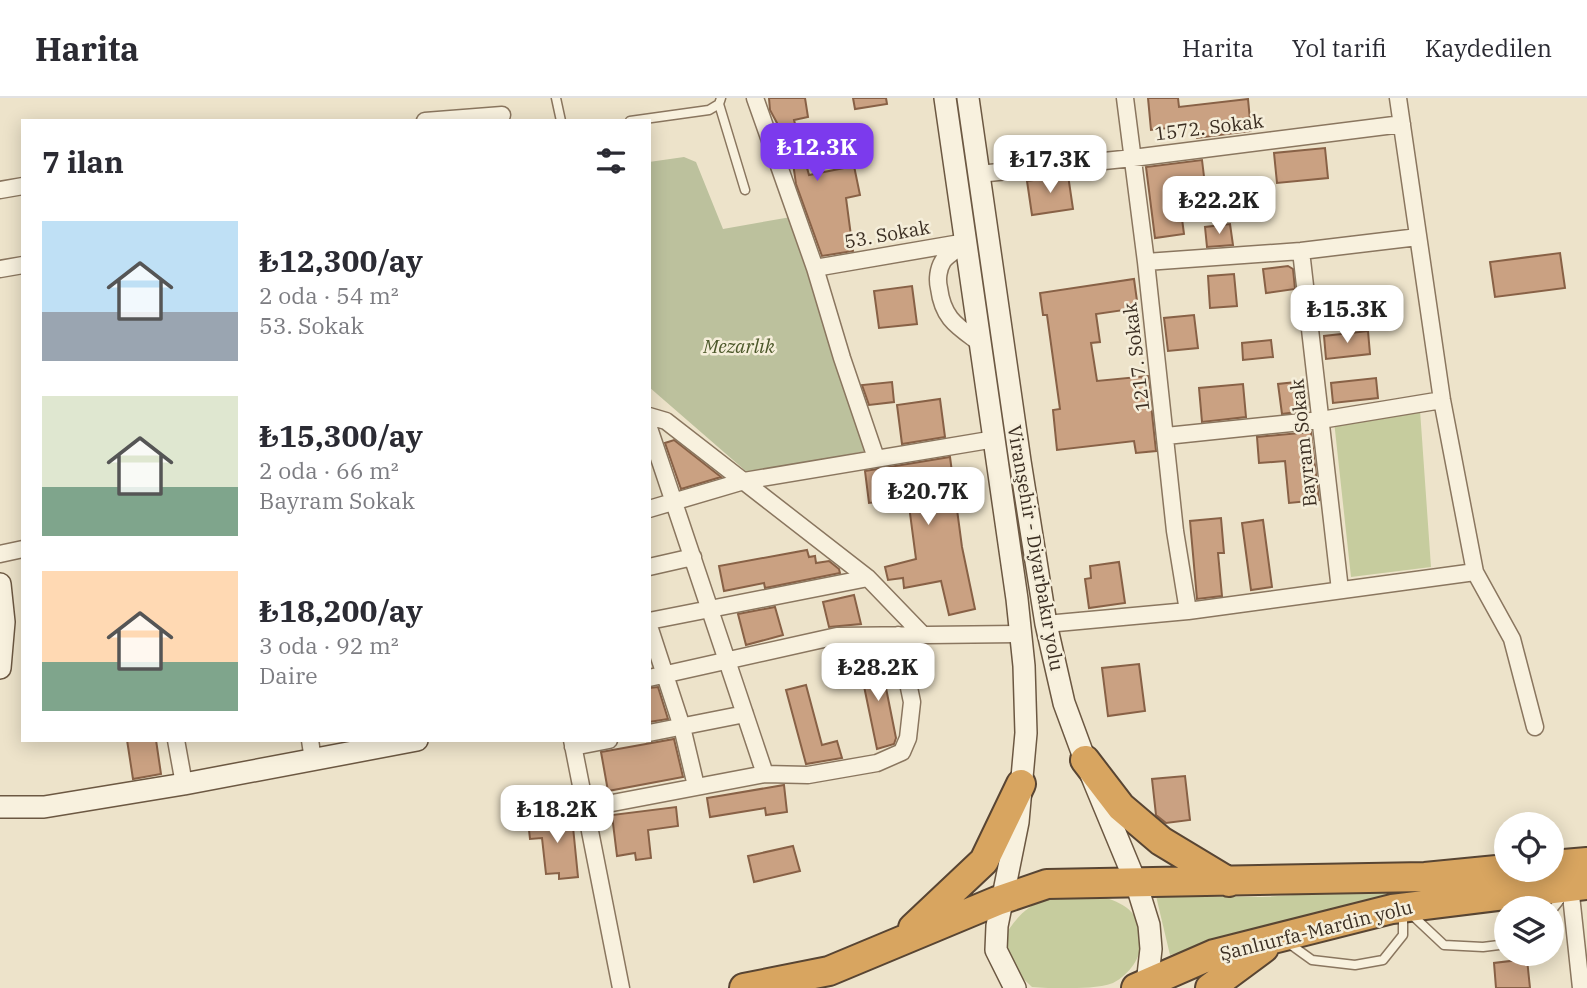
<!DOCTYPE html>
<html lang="tr">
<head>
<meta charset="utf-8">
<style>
	body { margin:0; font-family:"IBM Plex Serif",serif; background:#f7f7f7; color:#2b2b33; height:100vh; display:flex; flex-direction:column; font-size:26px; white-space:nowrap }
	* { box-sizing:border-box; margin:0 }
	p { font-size:23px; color:#7c7c81 }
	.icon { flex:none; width:38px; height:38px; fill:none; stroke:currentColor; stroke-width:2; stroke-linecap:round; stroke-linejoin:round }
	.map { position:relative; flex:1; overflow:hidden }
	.drawer { position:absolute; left:21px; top:21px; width:630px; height:623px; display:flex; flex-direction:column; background:#fff; border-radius:0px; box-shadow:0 4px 18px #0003 }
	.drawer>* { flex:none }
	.buttons { position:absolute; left:1494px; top:714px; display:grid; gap:14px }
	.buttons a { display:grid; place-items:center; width:70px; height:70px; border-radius:50%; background:#fff; box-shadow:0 4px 18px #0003; font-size:35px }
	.price { position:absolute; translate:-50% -60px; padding:0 16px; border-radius:14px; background:#fff; color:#222; font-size:23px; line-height:46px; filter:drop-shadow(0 2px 4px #0008) }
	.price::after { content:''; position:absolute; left:50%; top:42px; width:21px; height:16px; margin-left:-10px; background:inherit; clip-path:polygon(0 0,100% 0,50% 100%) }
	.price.selected { background:#7c3aed; color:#fff }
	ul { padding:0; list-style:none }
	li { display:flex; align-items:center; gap:21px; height:175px; padding:0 21px }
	li span { display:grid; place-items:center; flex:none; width:196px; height:140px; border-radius:0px; color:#555 }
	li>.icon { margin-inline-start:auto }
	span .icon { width:84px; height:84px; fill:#fffc; stroke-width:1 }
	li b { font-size:30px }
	h2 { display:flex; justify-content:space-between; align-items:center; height:84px; padding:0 21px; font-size:30px }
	header { display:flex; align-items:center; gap:42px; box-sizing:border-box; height:98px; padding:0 35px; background:#fff; border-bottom:2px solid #e1e1e2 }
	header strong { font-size:33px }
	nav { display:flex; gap:38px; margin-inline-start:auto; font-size:24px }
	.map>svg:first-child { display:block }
	.green { fill:#c6cc9e }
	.cemetery { fill:#bcc19d }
	.building { fill:#caa182; stroke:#886146; stroke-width:2 }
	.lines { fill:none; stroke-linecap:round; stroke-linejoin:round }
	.lane-casing { stroke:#8a765f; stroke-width:11 }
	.street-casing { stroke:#8a765f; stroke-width:19 }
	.secondary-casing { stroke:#6c5842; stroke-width:24 }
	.highway-casing { stroke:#584533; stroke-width:32 }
	.lane { stroke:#f8f1de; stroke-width:8 }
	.street { stroke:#f8f1de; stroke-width:16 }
	.secondary { stroke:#f8f1de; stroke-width:21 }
	.highway { stroke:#d8a560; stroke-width:28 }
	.labels { text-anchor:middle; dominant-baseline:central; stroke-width:5; stroke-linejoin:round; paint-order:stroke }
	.street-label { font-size:19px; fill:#3b2e22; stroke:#f5eeda }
	.park-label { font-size:19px; font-style:italic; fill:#4b5729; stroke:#f5eeda }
</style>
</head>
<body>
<header>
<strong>Harita</strong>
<nav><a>Harita</a><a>Yol tarifi</a><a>Kaydedilen</a></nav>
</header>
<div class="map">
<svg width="1587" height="890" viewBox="0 0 1587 890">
	<rect width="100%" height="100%" fill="#ede3ca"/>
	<!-- green -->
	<path class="green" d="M1420 312 1431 469 1351 479 1334 323Z
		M1539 782 1221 843 1170 857 1156 798 1262 799Z
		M1080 794C1098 798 1122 801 1134 817 1152 841 1137 873 1113 885 1099 890 1080 890 1065 890 1054 890 1042 890 1032 889L1016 874 1002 843C1020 809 1042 797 1080 794Z"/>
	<!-- cemetery -->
	<path class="cemetery" d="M684 59 696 64 723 131 791 119 866 353 748 375 649 289V64Z"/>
	<!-- building -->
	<path class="building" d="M769 0H805L808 19 794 22 809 77 854 68 860 97 846 100 853 153 822 158 796 86 793 65H789L777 25 770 12Z
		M853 0H886L887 6 855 11Z
		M1148 0H1178L1179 9 1248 1 1251 33 1197 40 1195 27 1151 32Z
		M1325 50 1328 80 1277 85 1274 55Z
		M1202 62 1206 95 1179 98 1184 136 1155 140 1146 69Z
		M1068 77 1073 111 1032 117 1027 83Z
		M1230 126 1233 147 1207 149 1205 129Z
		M1560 155 1565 190 1495 199 1490 164Z
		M1288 168 1293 171 1295 191 1266 195 1263 171Z
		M1234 176 1237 208 1210 210 1208 178Z
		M1134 181 1138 210 1096 216 1100 244 1091 245 1097 283 1148 278 1156 353 1136 355 1134 343 1057 352 1053 312 1060 311 1047 217H1043L1040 195Z
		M912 188 917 226 879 230 874 193Z
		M1194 217 1198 250 1168 253 1164 220Z
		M1368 233 1370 256 1326 261 1324 238Z
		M1271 242 1273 259 1243 262 1242 245Z
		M1376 280 1378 300 1333 305 1331 285Z
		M1305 283 1308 310 1303 313 1282 316 1278 286Z
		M892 284 894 304 869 307 862 287Z
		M1243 286 1246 319 1202 324 1199 290Z
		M940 301 945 339 902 346 897 307Z
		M1311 334 1319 402 1289 405 1285 363 1259 365 1257 339Z
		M674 342 721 379 681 391 665 345Z
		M950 359 962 449 975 511 949 517 941 483 904 490 903 480 888 482 885 469 916 461 908 400 869 405 865 373Z
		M1221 420 1224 455H1218L1222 498 1197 501 1190 423Z
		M1263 422 1272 489 1251 492 1242 425Z
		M807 452 809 459 815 458 816 465 829 463 839 471 840 475 765 490 764 485 724 493 719 468Z
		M1119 464 1125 505 1089 510 1085 481 1091 480 1090 468Z
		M854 497 861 526 829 529 823 504Z
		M775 509 783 537 746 547 738 516Z
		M880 560 896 640 894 646 877 651 859 564Z
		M1139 566 1145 613 1108 618 1102 570Z
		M806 587 822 647 837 643 842 660 806 666 786 592Z
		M658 589 668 621 649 624V590Z
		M674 641 683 679 608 693 601 654Z
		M127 642H156L161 676 133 681Z
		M1185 678 1190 722 1166 725 1156 717 1152 681Z
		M784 687 787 714 766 717 765 710 710 719 707 700Z
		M676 709 678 728 648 732 651 760 636 762 635 755 617 758 612 717Z
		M572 719 578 779 559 781V775L546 776 542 740 530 741 528 723Z
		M793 748 800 773 754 784 748 758Z
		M1527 861 1530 890H1496L1494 865Z"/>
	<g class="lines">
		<!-- lane casing -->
		<g class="lane-casing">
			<path id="lane" d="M556 0 561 23
				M719 6 745 92
				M630 23 709 12 719 6 721 0
				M1552 812 1563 798
				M1411 816 1444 847 1483 849 1507 846
				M1287 844 1312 862 1355 867 1383 862 1403 837V815"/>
		</g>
		<!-- street casing -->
		<g class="street-casing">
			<path id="street" d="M755 0 815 170 842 260 876 360
				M1125 0 1146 164 1175 433 1188 513
				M1398 0 1442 302 1475 474 1512 541 1535 629
				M425 23 502 17
				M979 76 1133 60 1402 26
				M0 92 23 88
				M964 146C958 151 947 157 943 163 938 171 937 182 939 190 943 221 957 228 980 245
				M1301 153 1340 492
				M1146 164 1301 153 1418 139
				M815 170 966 144
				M0 171 23 167
				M649 318 666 323 868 480 923 537
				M649 330 765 676
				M1166 338 1321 322 1442 302
				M649 411 744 383 995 341
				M0 456 23 451
				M649 469 693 459
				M649 523 868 480
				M1046 526 1188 513 1475 474
				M649 528 682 629 696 688
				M649 580 837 538 1020 536
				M649 635 745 616
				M176 642 184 686
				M310 642 313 662
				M572 642 621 890
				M573 649 609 642
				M586 710 765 676 808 677 877 665 902 654 908 640 912 604 898 537
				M1570 788 1581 890"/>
		</g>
		<!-- secondary casing -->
		<g class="secondary-casing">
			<path id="secondary" d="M945 0 1017 501 1024 568 1026 635 1018 724 997 828 996 852 1015 890
				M968 0 1020 363 1046 526 1064 605 1085 662 1136 785 1149 827 1151 851 1147 886
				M0 486 4 524 0 570
				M0 709H44L184 686 417 642"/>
		</g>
		<!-- highway casing -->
		<g class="highway-casing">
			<path id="highway" d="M1085 662 1121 709 1161 743 1229 784
				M1552 767 1587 764
				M913 830 984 763 1021 686
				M744 890 829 873 997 803 1047 786 1425 779 1507 771
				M1136 890 1214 856 1392 811 1587 787
				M1210 890 1264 850"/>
		</g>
		<!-- lane -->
		<use href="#lane" class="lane"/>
		<!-- street -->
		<use href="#street" class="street"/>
		<!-- secondary -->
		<use href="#secondary" class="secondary"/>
		<!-- highway -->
		<use href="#highway" class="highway"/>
	</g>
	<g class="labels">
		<!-- street labels -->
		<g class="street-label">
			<text transform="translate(1209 29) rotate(-7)">1572. Sokak</text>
			<text transform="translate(887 136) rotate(-10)">53. Sokak</text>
			<text transform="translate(1136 259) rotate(-97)">1217. Sokak</text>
			<text transform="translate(1303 345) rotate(-96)">Bayram Sokak</text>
			<text transform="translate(1036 450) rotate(80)">Viranşehir - Diyarbakır yolu</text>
			<text transform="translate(1316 832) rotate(-14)">Şanlıurfa-Mardin yolu</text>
		</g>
		<!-- park labels -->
		<g class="park-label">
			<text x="739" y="248">Mezarlık</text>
		</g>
	</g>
</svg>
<div class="buttons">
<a><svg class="icon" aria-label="locate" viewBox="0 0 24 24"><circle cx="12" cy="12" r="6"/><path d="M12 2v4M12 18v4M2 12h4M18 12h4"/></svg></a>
<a><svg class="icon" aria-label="layers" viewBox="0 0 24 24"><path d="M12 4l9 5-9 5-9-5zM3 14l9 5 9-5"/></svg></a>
</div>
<b class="price selected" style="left:817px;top:85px">₺12.3K</b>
<b class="price" style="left:1050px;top:97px">₺17.3K</b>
<b class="price" style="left:1219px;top:138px">₺22.2K</b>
<b class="price" style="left:1347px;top:247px">₺15.3K</b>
<b class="price" style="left:928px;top:429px">₺20.7K</b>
<b class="price" style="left:878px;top:605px">₺28.2K</b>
<b class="price" style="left:557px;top:747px">₺18.2K</b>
<section class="drawer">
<h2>7 ilan<svg class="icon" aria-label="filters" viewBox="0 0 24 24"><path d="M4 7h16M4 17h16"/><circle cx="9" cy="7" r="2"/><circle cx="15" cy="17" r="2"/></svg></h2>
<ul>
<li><span style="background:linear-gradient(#bfe0f5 65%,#9aa5b1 0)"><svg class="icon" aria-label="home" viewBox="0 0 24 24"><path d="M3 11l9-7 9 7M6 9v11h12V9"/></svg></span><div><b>₺12,300/ay</b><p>2 oda · 54 m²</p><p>53. Sokak</p></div></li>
<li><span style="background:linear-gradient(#dfe7d0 65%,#7fa58c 0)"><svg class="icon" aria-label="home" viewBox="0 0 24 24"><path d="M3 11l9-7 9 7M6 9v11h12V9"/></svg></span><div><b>₺15,300/ay</b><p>2 oda · 66 m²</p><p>Bayram Sokak</p></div></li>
<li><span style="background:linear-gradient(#ffd9b3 65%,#7fa58c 0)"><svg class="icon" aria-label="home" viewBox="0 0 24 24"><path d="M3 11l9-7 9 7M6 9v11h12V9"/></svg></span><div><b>₺18,200/ay</b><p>3 oda · 92 m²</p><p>Daire</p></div></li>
</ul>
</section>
</div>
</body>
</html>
